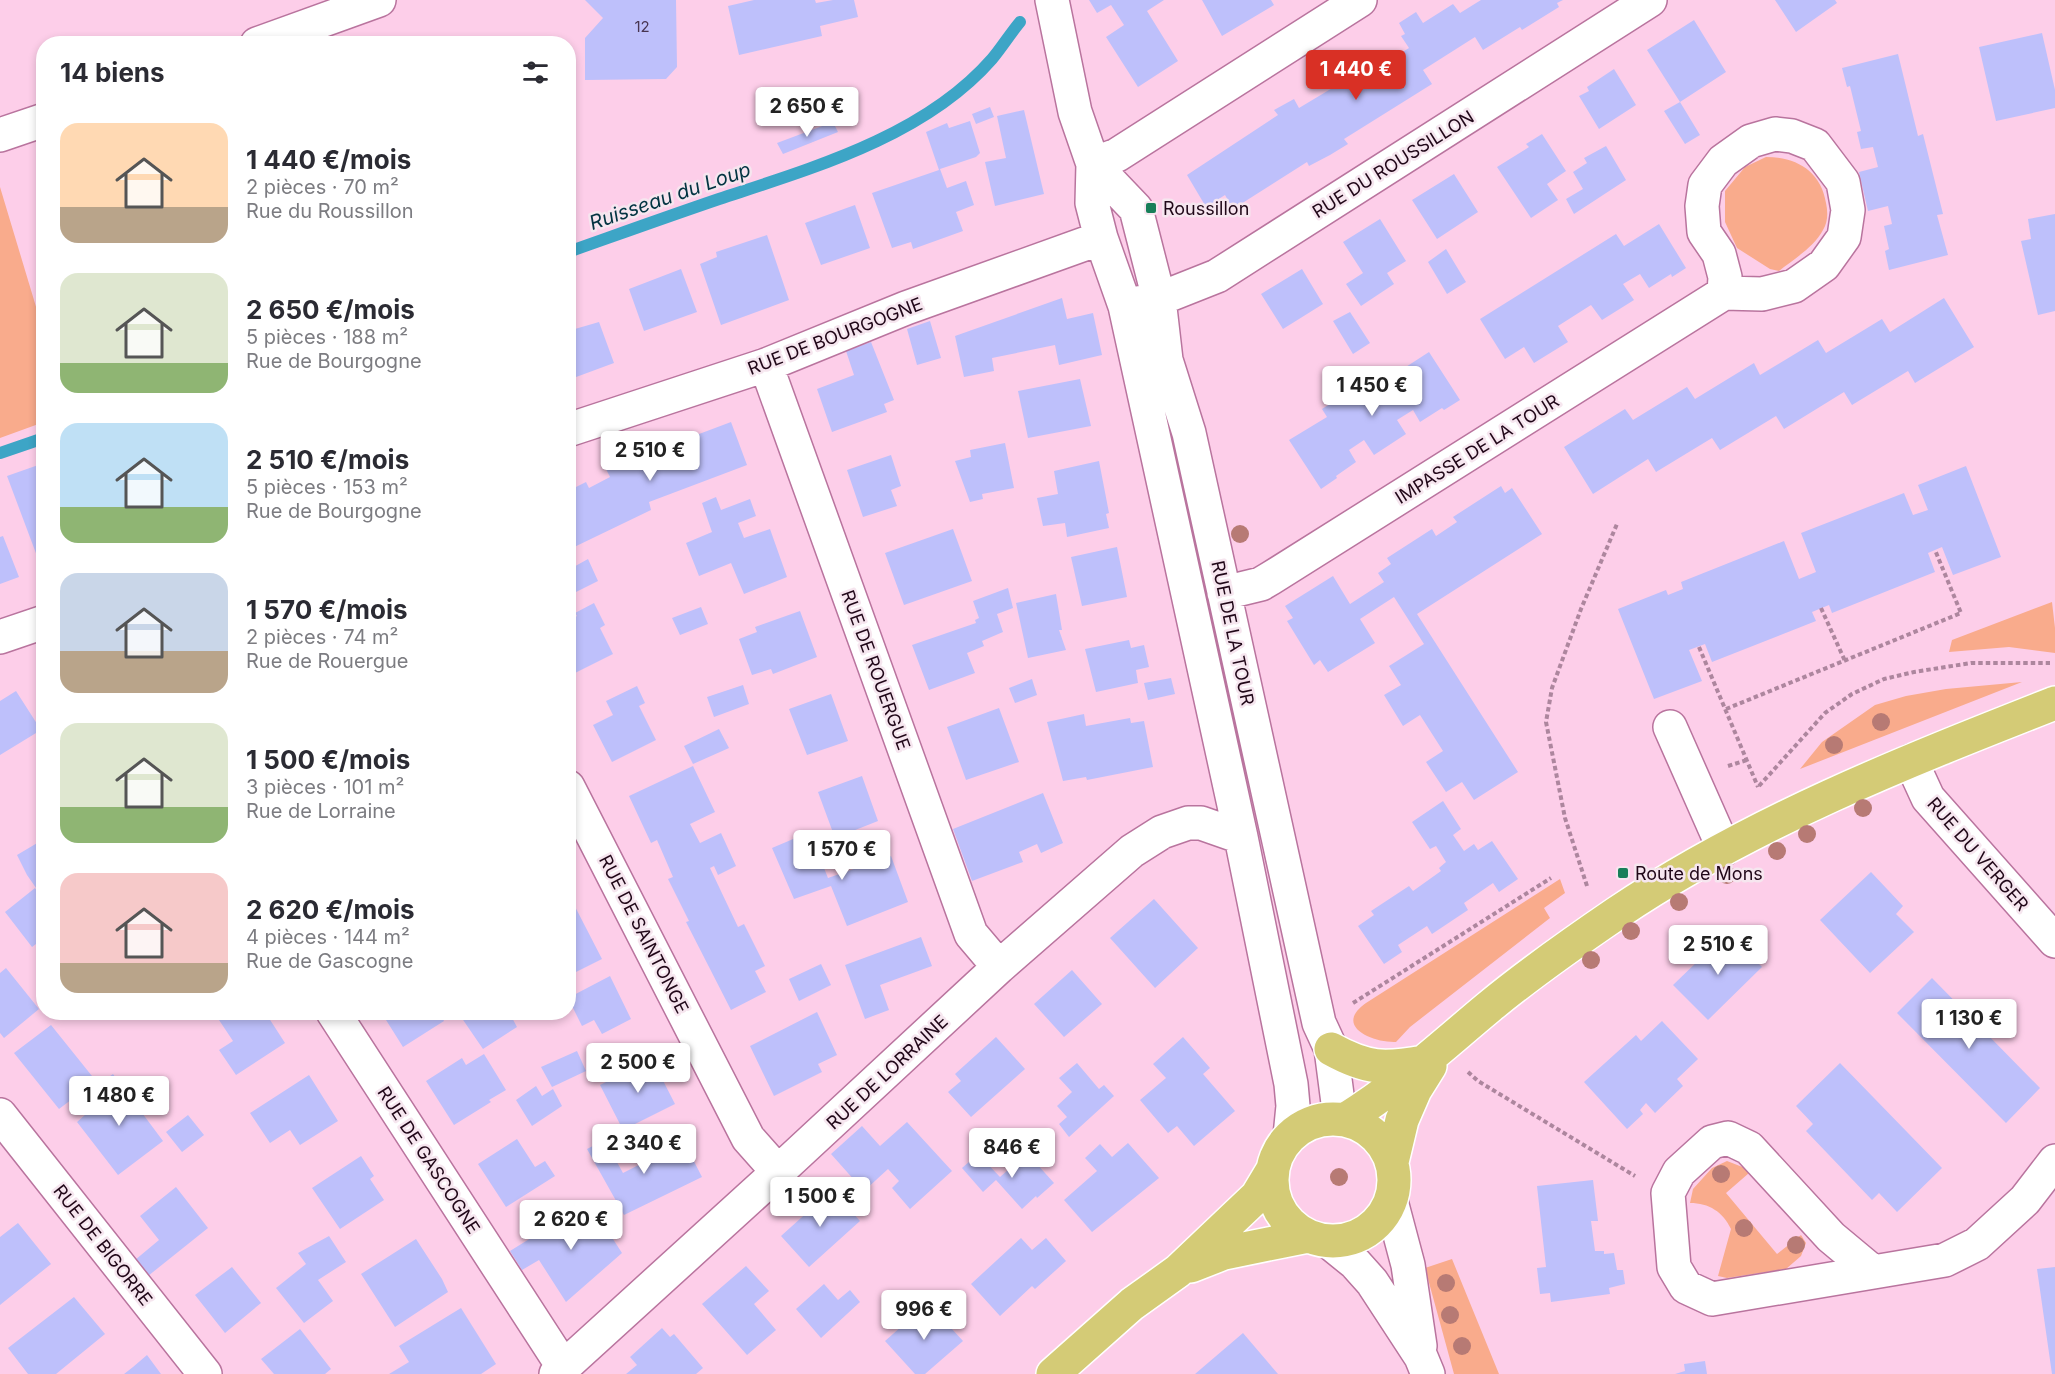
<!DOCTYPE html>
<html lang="fr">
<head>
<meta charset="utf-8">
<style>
	body { margin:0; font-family:Inter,sans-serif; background:#f2f2f3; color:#2b2b33; height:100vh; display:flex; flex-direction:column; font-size:22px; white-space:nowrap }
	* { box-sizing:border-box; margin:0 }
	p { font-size:20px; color:#7c7c81 }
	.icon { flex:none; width:33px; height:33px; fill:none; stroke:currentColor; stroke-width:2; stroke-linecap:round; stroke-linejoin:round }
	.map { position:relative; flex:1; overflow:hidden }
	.drawer { position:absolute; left:36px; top:36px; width:540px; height:984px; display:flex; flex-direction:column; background:#fff; border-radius:24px; box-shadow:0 3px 9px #0003 }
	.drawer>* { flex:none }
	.price { position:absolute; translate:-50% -51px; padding:0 14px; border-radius:6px; background:#fff; color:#222; font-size:20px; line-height:39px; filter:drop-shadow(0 2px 3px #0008) }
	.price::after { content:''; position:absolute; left:50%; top:36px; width:18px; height:14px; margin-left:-9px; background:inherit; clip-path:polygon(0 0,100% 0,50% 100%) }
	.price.on { background:#d93025; color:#fff }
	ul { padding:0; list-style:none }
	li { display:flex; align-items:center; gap:18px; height:150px; padding:0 24px }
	li span { display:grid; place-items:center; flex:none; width:168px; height:120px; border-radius:18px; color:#555 }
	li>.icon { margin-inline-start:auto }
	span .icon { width:72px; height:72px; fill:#fffc; stroke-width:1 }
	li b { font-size:26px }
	h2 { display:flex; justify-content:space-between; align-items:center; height:72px; padding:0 24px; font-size:26px }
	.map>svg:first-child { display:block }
	.green { fill:#f9ab8c }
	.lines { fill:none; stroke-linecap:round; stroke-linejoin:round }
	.stream { stroke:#3da5c6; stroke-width:12 }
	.building { fill:#bec0fb }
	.minor-casing { stroke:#b9749e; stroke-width:36 }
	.major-casing { stroke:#fff; stroke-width:36 }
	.path { stroke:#ad869e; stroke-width:4; stroke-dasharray:4.5 3; stroke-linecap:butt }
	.minor { stroke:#fff; stroke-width:33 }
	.major { stroke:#d4cb76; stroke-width:33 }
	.tree { fill:#b77a74 }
	.poi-dot { fill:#177f59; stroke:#f6e6ef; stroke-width:2 }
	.labels { text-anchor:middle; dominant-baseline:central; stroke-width:5; stroke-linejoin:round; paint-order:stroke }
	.number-label { font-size:15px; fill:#483551 }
	.street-label { font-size:18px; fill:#200718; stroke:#f6e6ef }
	.poi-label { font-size:18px; fill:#200718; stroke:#f6e6ef; text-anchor:start }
	.water-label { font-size:20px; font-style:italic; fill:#033442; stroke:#f6e6ef }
</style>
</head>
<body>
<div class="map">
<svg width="2055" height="1374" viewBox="0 0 2055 1374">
	<rect width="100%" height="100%" fill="#fdcee9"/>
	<!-- green -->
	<path class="green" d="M1766 157C1796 157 1821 171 1826 203 1828 212 1828 222 1823 230 1814 247 1794 259 1779 271L1770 269 1737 248 1725 222V191L1745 167Z
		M0 187 43 330 44 422 0 438Z
		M2052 602 2055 628V653L2009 647 1949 652 1952 640Z
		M2022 682 1800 769 1822 742 1875 705 1906 696 1946 689Z
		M1560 879 1565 893 1544 908 1550 918 1410 1027 1396 1042C1372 1043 1333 1026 1366 1003Z
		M1727 1161 1745 1168 1749 1173 1726 1193 1777 1254 1801 1235 1806 1243 1801 1256 1786 1269 1727 1278 1718 1276 1731 1229C1723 1212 1709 1203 1690 1203L1693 1189 1712 1168Z
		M1452 1259 1499 1374H1454L1425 1268Z"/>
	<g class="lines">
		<!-- stream -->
		<path class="stream" d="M568 252C619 234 669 216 719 199 813 168 925 136 992 59 1002 47 1010 34 1020 22
			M0 453 44 438"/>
	</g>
	<!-- building -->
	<path class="building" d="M585 0H676L677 67 666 79 585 80V38L603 18Z
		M754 0H815L816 3 833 0H854L858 17 820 26 822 36 739 55 728 6Z
		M1089 0H1164L1147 11 1178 61 1138 87 1106 37 1124 25 1111 5 1097 13Z
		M1202 0H1271L1274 5 1222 36Z
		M1481 0H1563L1557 3 1559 7 1522 30 1520 27 1483 50 1475 37 1423 70 1432 84 1344 139 1348 144 1330 155 1309 166 1307 162 1233 209 1225 195 1206 207 1187 175 1278 115 1274 110 1294 99 1299 108 1354 75 1357 80 1409 48 1401 36 1405 34 1399 23 1416 12 1423 23 1453 4 1460 13Z
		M1775 0H1835L1837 3 1796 32Z
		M1694 20 1726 72 1680 102 1647 50Z
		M2042 33 2055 90V108L1996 121 1979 47Z
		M1898 54 1918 136 1923 134 1943 214 1937 215 1948 255 1889 270 1885 251 1889 249 1884 226 1892 224 1888 206 1868 211 1859 172 1878 167 1873 147 1861 149 1857 132 1861 131 1850 86 1847 87 1842 68Z
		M1614 69 1636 105 1599 129 1579 96 1589 91 1587 87Z
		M1680 102 1700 135 1685 144 1664 111Z
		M990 107 994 117 976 124 972 114Z
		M1024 110 1044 194 995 206 985 162 1006 158 997 116Z
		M970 121 980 153 976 157 940 169 947 188 966 181 974 205 956 212 963 231 913 249 911 242 892 248 872 193 939 170 926 132 947 123 949 128Z
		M833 122 838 132 783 154 777 143Z
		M1542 134 1566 171 1547 184 1558 200 1531 218 1497 167 1529 147 1526 144Z
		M1606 146 1626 180 1574 214 1566 199 1583 189 1573 172 1587 163 1584 158Z
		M1454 174 1478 212 1437 239 1412 200Z
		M855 205 870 248 821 265 805 223Z
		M2055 214V311L2038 315 2021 241 2031 239 2028 219Z
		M1380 219 1406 261 1387 273 1394 284 1361 306 1346 284 1363 273 1343 242Z
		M1659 224 1686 268 1672 277 1671 274 1649 288 1640 274 1623 284 1634 300 1602 320 1591 305 1558 326 1568 342 1534 363 1524 347 1505 359 1480 319 1616 234 1624 246Z
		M767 235 789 300 721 325 700 264 717 257 716 252Z
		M1446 249 1466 282 1447 294 1428 262Z
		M681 269 697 312 644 331 629 289Z
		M1302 269 1323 304 1283 329 1261 294Z
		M1062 298 1067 319 1093 313 1102 355 1059 365 1055 345 992 358 994 371 964 377 955 336Z
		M1944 298 1974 347 1915 383 1908 371 1852 405 1844 392 1784 429 1776 416 1720 450 1712 438 1656 472 1648 459 1593 494 1564 447 1625 409 1633 420 1687 387 1695 399 1754 363 1760 375 1818 340 1826 353 1882 319 1890 332Z
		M1350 312 1370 343 1353 354 1333 321Z
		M930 321 941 358 917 365 907 329Z
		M599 322 614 363 568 380V331Z
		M871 342 894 400 884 404 887 412 832 432 817 389 854 375 846 351Z
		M1429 352 1460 400 1444 410 1442 408 1420 422 1413 410 1397 420 1406 434 1374 455 1364 440 1349 450 1356 462 1336 476 1337 478 1321 489 1289 440 1327 417 1322 409 1390 366 1395 374Z
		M1080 379 1091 426 1028 438 1018 391Z
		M731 422 747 465 649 502 651 510 568 550V491L586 482 589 488 610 477 606 469Z
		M1005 443 1014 488 982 494 983 499 970 502 955 461 971 457 970 450Z
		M891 455 901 486 891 490 897 506 863 517 847 470Z
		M1099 461 1109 513 1106 514 1109 528 1067 537 1065 523 1043 526 1037 498 1058 494 1054 471Z
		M44 463V554L37 556 7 476Z
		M1966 466 2001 557 1953 575 1942 547 1928 553 1935 572 1832 613 1829 605 1812 612 1816 621 1712 662 1705 644 1689 650 1702 681 1654 699 1618 609 1666 590 1668 595 1683 589 1681 582 1784 541 1799 579 1816 572 1801 533 1904 493 1913 515 1928 510 1918 485Z
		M1501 486 1505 493 1512 488 1542 534 1417 614 1518 772 1474 800 1462 782 1446 792 1426 762 1443 751 1420 715 1403 726 1384 695 1401 685 1389 666 1424 644 1394 597 1360 619 1375 643 1328 672 1320 660 1314 665 1287 621 1293 618 1285 606 1333 576 1350 604 1384 582 1378 573 1391 564 1387 558 1432 529 1436 536 1457 522 1453 517Z
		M716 497 721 510 750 499 756 516 738 523 744 538 770 529 787 577 744 594 731 563 699 576 686 543 712 532 702 503Z
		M953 529 972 581 904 605 885 553Z
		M3 536 19 577 0 584V537Z
		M1117 547 1127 597 1082 606 1071 557Z
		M588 559 598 581 568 596V575L572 573 570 569Z
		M1008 588 1013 608 997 614 1003 632 982 641 984 646 967 653 975 673 929 690 912 645 976 623 975 620 979 618 973 601Z
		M1056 594 1062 630H1059L1066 650 1028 658 1016 603Z
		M594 603 605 625 600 628 613 654 571 675 568 670V621L577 616 575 613Z
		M701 607 708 624 680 635 672 618Z
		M800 611 817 657 773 674 771 669 752 675 739 639 757 632 755 627Z
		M1129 640 1131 648 1144 645 1149 667 1136 670 1138 683 1096 692 1085 649Z
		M1171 678 1175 694 1148 700 1144 683Z
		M1032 679 1037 695 1015 703 1009 688Z
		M743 685 749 704 714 717 707 697Z
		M637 686 645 703 639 706 656 740 612 762 593 725 613 715 606 701Z
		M16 691 41 730 0 755V701Z
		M831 694 848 741 807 755 789 709Z
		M999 708 1019 762 966 780 947 727Z
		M1084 714 1086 726 1130 718 1131 723 1144 721 1153 767 1087 780 1086 777 1063 781 1047 722Z
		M719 729 729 748 693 764 684 746Z
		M693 766 715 812 690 824 700 843 721 833 736 866 718 875 714 866 710 868 738 927 744 924 765 966 755 971 766 992 731 1010 686 922 689 921 668 879 673 877 657 840 651 843 629 796Z
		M862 776 878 821 835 838 818 792Z
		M1043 793 1063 843 1041 853 1037 844 1019 852 1023 862 972 881 953 829Z
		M1443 801 1461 829 1453 835 1464 851 1474 844 1478 850 1492 841 1518 879 1499 892 1493 883 1464 903 1468 910 1432 934 1427 926 1398 945 1402 952 1384 964 1358 926 1374 915 1371 911 1409 886 1413 891 1441 871 1439 868 1446 862 1436 846 1430 849 1412 822Z
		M805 834 819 864 822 863 828 878 891 856 908 902 847 926 831 886 794 899 772 848Z
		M44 839V894L41 895 27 875 17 855Z
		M1871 872 1903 906 1896 914 1914 932 1870 973 1820 920Z
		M35 888 44 901V938L32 947 5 912Z
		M568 893 602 959 568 976Z
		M1154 899 1198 948 1155 988 1110 938Z
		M1728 932 1762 967 1708 1020 1673 985Z
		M921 937 932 966 880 985 889 1010 865 1019 845 965Z
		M821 964 831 985 799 1001 789 979Z
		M6 968 39 1009 4 1038 0 1033V973Z
		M1072 970 1102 1004 1064 1037 1034 1004Z
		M610 976 631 1019 602 1034 594 1020 582 1026 568 998Z
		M1932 978 2040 1088 2006 1123 1897 1013Z
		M217 1012H265L285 1043 236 1075 219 1050 233 1041 215 1014Z
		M381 1012H439L444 1021 403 1047Z
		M461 1012H509L517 1027 483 1049 459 1014Z
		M817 1012 837 1055 818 1064 822 1072 774 1096 750 1046Z
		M1662 1021 1698 1059 1677 1079 1683 1086 1655 1113 1646 1103 1640 1110 1643 1114 1627 1129 1584 1082 1636 1035 1641 1041Z
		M51 1025 96 1081 59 1109 14 1053Z
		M996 1037 1025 1069 971 1117 948 1092 961 1081 955 1074Z
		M1183 1037 1210 1068 1203 1074 1235 1111 1194 1146 1177 1126 1168 1133 1140 1100 1166 1078 1153 1064Z
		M577 1051 586 1071 552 1087 541 1067Z
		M484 1054 506 1090 489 1100 491 1102 454 1125 426 1081 462 1058 466 1065Z
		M652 1059 675 1104 623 1130 600 1085Z
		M1077 1063 1099 1089 1104 1085 1114 1096 1069 1137 1059 1124 1067 1117 1057 1106 1072 1092 1059 1078Z
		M1840 1063 1942 1168 1897 1212 1879 1193 1872 1200 1806 1131 1813 1124 1796 1106Z
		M113 1074 163 1141 118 1175 77 1122 103 1099 95 1087Z
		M309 1075 338 1121 300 1145 290 1130 270 1143 250 1113Z
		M536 1086 542 1096 553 1089 562 1106 532 1126 516 1100Z
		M188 1115 204 1135 182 1152 166 1132Z
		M907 1122 952 1171 910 1209 892 1188 899 1181 888 1169 864 1191 831 1154 862 1126 880 1146Z
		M612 1136 620 1151 613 1155 623 1173 684 1142 702 1177 624 1215 587 1149Z
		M517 1139 535 1167 545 1161 555 1176 506 1207 478 1164Z
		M1128 1143 1159 1178 1092 1232 1064 1200 1097 1171 1085 1158 1100 1144 1112 1157Z
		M1027 1153 1054 1183 1037 1198 1036 1196 1022 1209 996 1180 983 1192 962 1168 978 1154 1000 1177Z
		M361 1156 374 1176 370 1179 384 1200 340 1229 312 1188Z
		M1593 1180 1598 1221H1591L1595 1251H1604V1254L1614 1253 1617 1270H1623L1625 1284 1609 1288 1610 1294 1551 1302 1550 1293 1540 1294 1537 1268 1546 1267 1537 1186Z
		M176 1187 208 1228 148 1276 135 1260 159 1240 140 1216Z
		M832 1190 860 1221 809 1267 781 1236Z
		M589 1202 622 1253 566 1302 539 1260 522 1270 510 1251Z
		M18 1223 51 1264 0 1305V1237Z
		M329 1236 346 1262 318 1280 333 1301 304 1323 276 1288 306 1264 298 1253Z
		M1021 1238 1032 1250 1046 1238 1066 1261 1035 1289 1032 1286 1000 1316 971 1284Z
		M416 1239 442 1279 448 1292 395 1327 361 1274Z
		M746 1266 769 1291 754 1304 776 1330 747 1355 702 1304Z
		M232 1267 261 1303 225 1333 195 1295Z
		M2055 1267V1374H2052L2037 1269Z
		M824 1284 838 1300 850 1290 860 1302 821 1338 796 1309Z
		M74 1297 105 1334 56 1374H28L8 1348Z
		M928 1303 963 1341 925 1374H915L885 1341Z
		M461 1308 496 1364 481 1374H389L409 1362 399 1346Z
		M662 1328 670 1337 674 1334 703 1368 696 1374H626L637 1365 630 1357Z
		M300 1329 331 1369 325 1374H274L261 1359Z
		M1243 1333 1278 1374H1195Z
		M147 1355 161 1374H124L133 1367Z
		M1705 1361 1707 1374H1675L1685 1371 1684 1364Z"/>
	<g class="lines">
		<!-- minor casing -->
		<g class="minor-casing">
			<path id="minor" d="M1052 0 1075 112 1093 164 1092 203 1101 238 1125 306 1241 837 1291 1084 1293 1106 1290 1136
				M257 44 379 0
				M0 135 44 120
				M1093 164 1136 209 1159 299 1166 360 1189 433 1319 1023 1331 1049 1340 1118
				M1093 164 1117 155 1360 0
				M1138 303 1159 299 1217 276 1650 0
				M766 365 971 934 999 967
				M568 430 766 365 906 308 1101 238
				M1224 593 1261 584 1271 578 1724 293 1762 294 1794 286 1824 265 1844 237 1848 210 1843 182 1815 145 1792 136 1775 134 1751 141 1723 161 1705 185 1702 206 1704 232 1719 254 1725 277 1724 293
				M0 637 44 622
				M1670 727 1724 849
				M1911 761 1928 798 2055 941
				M568 787 748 1138 778 1172
				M333 1012 564 1368
				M0 1115 205 1374
				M1391 1201 1408 1265 1420 1346
				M1329 1242 1355 1263 1372 1282 1421 1357 1428 1374
				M1873 1272 1831 1237 1749 1148 1728 1138 1712 1142 1679 1172 1668 1193 1674 1267 1686 1287 1712 1299 1945 1260 1977 1244 2025 1200 2055 1161
				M556 1374 778 1172 999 967 1132 851 1162 832 1188 823H1201L1241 837"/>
		</g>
		<!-- major casing -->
		<g class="major-casing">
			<path id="major" d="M1331 1049C1367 1069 1384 1069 1424 1062
				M1272 1180a61 61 0 1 1 122 0a61 61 0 1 1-122 0Z
				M1346 1119C1398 1087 1442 1046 1489 1007 1530 973 1573 943 1617 913 1752 822 1905 762 2055 703
				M1392 1162 1402 1120 1415 1090 1430 1066
				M1191 1266 1224 1253 1308 1236
				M1053 1374 1132 1304 1178 1271 1257 1196 1272 1171"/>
		</g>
		<!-- path -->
		<path class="path" d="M1821 608 1845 661
			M1699 647 1758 787
			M1726 709 1961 613 1935 550
			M1728 766 1747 760
			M1759 786 1825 713 1852 694 1884 679 1914 672 1971 663H2050
			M1587 886 1565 818 1546 722 1552 688 1581 609 1617 524
			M1353 1003 1551 878
			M1468 1072 1478 1081 1635 1176"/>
		<!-- minor -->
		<use href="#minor" class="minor"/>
		<!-- major -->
		<use href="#major" class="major"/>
	</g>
	<!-- trees -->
	<g class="tree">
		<circle cx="1240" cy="534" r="9"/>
		<circle cx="1881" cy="722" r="9"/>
		<circle cx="1834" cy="745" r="9"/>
		<circle cx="1863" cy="808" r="9"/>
		<circle cx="1807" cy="834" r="9"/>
		<circle cx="1777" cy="851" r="9"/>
		<circle cx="1727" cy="875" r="9"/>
		<circle cx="1679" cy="902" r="9"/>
		<circle cx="1631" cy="931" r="9"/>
		<circle cx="1591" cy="960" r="9"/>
		<circle cx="1721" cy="1174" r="9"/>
		<circle cx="1339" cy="1177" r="9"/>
		<circle cx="1744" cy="1228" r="9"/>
		<circle cx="1796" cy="1245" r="9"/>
		<circle cx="1446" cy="1283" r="9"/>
		<circle cx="1450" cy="1315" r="9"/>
		<circle cx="1462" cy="1346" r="9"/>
	</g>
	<!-- markers -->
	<g class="poi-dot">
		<rect x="1145" y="202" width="12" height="12" rx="3"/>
		<rect x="1617" y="867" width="12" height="12" rx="3"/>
	</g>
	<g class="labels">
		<!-- number labels -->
		<g class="number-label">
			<text x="642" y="26">12</text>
		</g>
		<!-- street labels -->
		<g class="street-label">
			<text transform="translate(1393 164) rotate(-32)">RUE DU ROUSSILLON</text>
			<text transform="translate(835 336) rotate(-21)">RUE DE BOURGOGNE</text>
			<text transform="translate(1477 449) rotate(-32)">IMPASSE DE LA TOUR</text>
			<text transform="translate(1233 633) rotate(78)">RUE DE LA TOUR</text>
			<text transform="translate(876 670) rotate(70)">RUE DE ROUERGUE</text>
			<text transform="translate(1978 854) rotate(49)">RUE DU VERGER</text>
			<text transform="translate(644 934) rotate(63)">RUE DE SAINTONGE</text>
			<text transform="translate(887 1072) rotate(-43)">RUE DE LORRAINE</text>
			<text transform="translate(429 1160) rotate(57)">RUE DE GASCOGNE</text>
			<text transform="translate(103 1245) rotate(52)">RUE DE BIGORRE</text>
		</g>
		<!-- poi labels -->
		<g class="poi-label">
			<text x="1163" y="208">Roussillon</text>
			<text x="1635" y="873">Route de Mons</text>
		</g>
		<!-- water labels -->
		<g class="water-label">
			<text transform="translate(670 196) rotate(-19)">Ruisseau du Loup</text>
		</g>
	</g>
</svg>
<b class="price on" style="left:1356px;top:101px">1 440 €</b>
<b class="price" style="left:807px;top:138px">2 650 €</b>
<b class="price" style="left:1372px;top:417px">1 450 €</b>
<b class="price" style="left:650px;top:482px">2 510 €</b>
<b class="price" style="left:842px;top:881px">1 570 €</b>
<b class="price" style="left:1718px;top:976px">2 510 €</b>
<b class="price" style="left:1969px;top:1050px">1 130 €</b>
<b class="price" style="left:638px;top:1094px">2 500 €</b>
<b class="price" style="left:119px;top:1127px">1 480 €</b>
<b class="price" style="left:644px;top:1175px">2 340 €</b>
<b class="price" style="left:1012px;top:1179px">846 €</b>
<b class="price" style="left:820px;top:1228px">1 500 €</b>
<b class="price" style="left:571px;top:1251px">2 620 €</b>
<b class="price" style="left:924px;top:1341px">996 €</b>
<section class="drawer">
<h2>14 biens<svg class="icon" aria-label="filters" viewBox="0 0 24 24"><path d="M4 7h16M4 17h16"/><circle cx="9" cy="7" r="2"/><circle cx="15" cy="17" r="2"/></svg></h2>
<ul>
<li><span style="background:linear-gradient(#ffd9b3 70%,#b9a48a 0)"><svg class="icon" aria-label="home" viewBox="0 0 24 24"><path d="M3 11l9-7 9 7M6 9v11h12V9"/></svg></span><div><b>1 440 €/mois</b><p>2 pièces · 70 m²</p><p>Rue du Roussillon</p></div></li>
<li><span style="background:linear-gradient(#dfe7d0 75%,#8fb573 0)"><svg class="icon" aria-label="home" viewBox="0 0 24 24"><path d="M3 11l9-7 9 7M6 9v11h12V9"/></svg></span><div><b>2 650 €/mois</b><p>5 pièces · 188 m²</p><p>Rue de Bourgogne</p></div></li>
<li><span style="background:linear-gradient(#bfe0f5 70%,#8fb573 0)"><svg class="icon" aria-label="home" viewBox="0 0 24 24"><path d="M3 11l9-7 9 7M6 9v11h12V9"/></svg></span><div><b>2 510 €/mois</b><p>5 pièces · 153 m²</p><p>Rue de Bourgogne</p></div></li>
<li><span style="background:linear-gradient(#c9d6e8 65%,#b9a48a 0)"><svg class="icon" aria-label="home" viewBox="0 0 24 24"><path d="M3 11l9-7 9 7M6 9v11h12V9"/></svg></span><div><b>1 570 €/mois</b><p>2 pièces · 74 m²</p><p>Rue de Rouergue</p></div></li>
<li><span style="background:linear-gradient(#dfe7d0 70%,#8fb573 0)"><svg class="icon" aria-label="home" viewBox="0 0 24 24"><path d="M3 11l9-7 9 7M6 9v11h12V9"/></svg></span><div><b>1 500 €/mois</b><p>3 pièces · 101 m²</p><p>Rue de Lorraine</p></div></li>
<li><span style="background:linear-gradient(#f6c9c9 75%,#b9a48a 0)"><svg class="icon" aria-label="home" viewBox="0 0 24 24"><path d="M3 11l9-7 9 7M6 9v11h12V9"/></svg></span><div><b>2 620 €/mois</b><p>4 pièces · 144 m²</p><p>Rue de Gascogne</p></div></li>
</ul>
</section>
</div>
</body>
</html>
